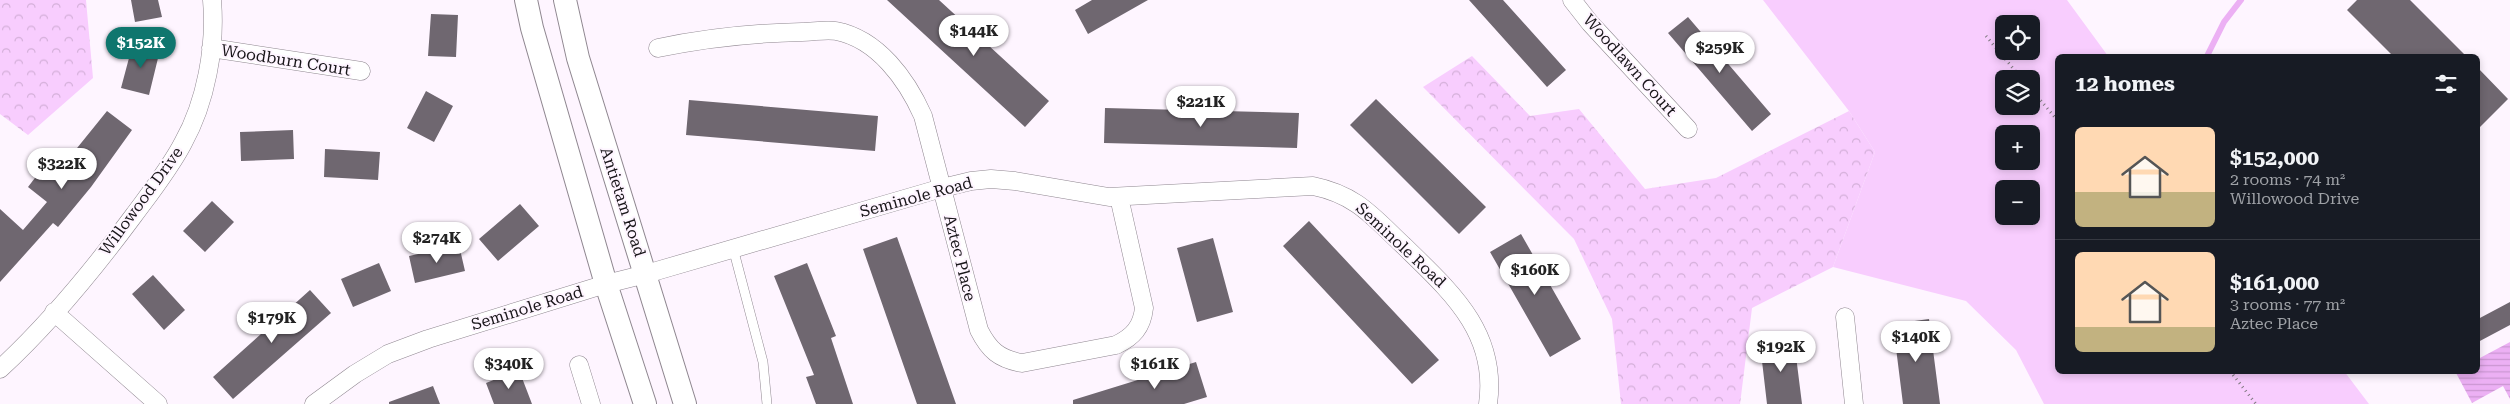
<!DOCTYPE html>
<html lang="en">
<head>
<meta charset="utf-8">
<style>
	body { margin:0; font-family:"Roboto Serif",serif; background:#20242c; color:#f1f3f6; height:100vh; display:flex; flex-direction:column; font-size:19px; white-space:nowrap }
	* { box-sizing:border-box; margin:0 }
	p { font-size:16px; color:#9ea1a6 }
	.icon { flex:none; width:28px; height:28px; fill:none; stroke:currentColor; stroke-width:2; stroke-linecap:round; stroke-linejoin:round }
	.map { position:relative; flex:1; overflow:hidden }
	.drawer { position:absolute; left:2055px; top:54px; width:425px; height:320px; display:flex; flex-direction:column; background:#171b24; border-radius:8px; box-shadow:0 2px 8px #0003 }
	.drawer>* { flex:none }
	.buttons { position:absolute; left:1995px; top:15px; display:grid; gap:10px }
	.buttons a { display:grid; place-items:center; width:45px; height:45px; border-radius:8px; background:#171b24; box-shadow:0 2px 8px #0003; font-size:25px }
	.price { position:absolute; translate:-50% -42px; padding:0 11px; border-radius:18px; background:#fff; color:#222; font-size:16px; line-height:32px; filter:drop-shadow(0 1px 2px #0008) }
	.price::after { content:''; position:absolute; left:50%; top:30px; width:15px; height:11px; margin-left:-8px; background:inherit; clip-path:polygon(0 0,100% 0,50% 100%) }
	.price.on { background:#0f766e; color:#fff }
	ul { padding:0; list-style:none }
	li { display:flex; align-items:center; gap:15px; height:125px; padding:0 20px }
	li+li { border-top:1px solid #363941 }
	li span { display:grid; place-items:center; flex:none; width:140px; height:100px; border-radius:8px; color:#555 }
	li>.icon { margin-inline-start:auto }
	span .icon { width:60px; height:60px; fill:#fffc; stroke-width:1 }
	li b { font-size:21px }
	h2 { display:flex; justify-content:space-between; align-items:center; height:60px; padding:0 20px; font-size:21px }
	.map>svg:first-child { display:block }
	.green { fill:#f8cdfe; fill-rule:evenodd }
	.forest { fill:url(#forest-crowns) }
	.water { fill:url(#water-rules) }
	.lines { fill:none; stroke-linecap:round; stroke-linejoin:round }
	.stream { stroke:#ecb0f4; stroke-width:6 }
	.building { fill:#6f6770 }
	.service-casing { stroke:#8f8790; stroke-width:10 }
	.minor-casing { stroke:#8f8790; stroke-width:19 }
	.tertiary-casing { stroke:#8f8790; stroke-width:24 }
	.path { stroke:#807a81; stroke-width:3; stroke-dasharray:1 4; stroke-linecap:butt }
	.service { stroke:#fff; stroke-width:9 }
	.minor { stroke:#fff; stroke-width:18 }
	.tertiary { stroke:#fff; stroke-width:22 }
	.labels { text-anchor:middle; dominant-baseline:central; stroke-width:4; stroke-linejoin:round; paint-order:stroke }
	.street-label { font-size:16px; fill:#181519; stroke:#fef5ff }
</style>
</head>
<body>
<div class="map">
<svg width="2510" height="404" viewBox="0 0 2510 404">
	<defs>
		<pattern id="forest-crowns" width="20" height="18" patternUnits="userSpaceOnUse" patternTransform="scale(1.25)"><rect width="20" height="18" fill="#f8cdfe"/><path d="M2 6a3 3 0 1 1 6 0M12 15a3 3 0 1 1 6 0" fill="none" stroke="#d4afd9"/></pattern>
		<pattern id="water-rules" width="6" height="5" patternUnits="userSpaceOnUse" patternTransform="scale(1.25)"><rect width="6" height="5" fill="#ecb0f4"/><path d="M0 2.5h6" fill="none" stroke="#ca96d1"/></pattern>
	</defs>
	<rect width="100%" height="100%" fill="#fef5ff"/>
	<!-- green -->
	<path class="green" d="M1763 0H2067L2108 56H2058V371H2344L2369 404H2044L2016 350 1966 301 1833 267 1875 152 1849 111ZM2004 24H2031V51H2004ZM2004 79H2031V106H2004ZM2004 134H2031V161H2004ZM2004 189H2031V216H2004Z"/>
	<!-- forest -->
	<path class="forest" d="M0 0H86L93 78 28 135 0 114Z
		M1472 56 1530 116 1579 109 1645 189 1716 178 1849 111 1875 152 1833 267 1752 308 1740 404H1621L1612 319 1574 239 1423 87Z"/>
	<!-- water -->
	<path class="water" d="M2510 342V399L2503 386 2472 403 2455 371H2478V359Z"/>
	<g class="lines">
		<!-- stream -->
		<path class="stream" d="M2207 56 2224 22 2241 0"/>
	</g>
	<!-- building -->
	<path class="building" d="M131 0H158L162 17 135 22Z
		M887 0H939L1049 101 1025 127Z
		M1092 0H1148L1088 34 1075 10Z
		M1469 0H1503L1566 70 1547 87Z
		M2357 0H2410L2466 56H2393L2347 10Z
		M431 14 458 15 456 57 428 56Z
		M1688 17 1771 114 1752 131 1668 33Z
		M133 43 160 50 149 95 121 88Z
		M2478 68 2508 99 2478 129Z
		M426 91 453 106 434 142 407 128Z
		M1376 99 1486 207 1459 234 1350 125Z
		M689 100 878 116 875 151 686 135Z
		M1105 108 1299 113 1297 148 1104 143Z
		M107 111 132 130 91 187 58 227 53 223 0 282V209L23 230 47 202 28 187 41 170 52 179Z
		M293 130 294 159 241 161 240 132Z
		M325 149 380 152 378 180 324 177Z
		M212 201 234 222 205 252 183 231Z
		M520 204 539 226 498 261 479 239Z
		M1309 221 1439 360 1412 384 1283 246Z
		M1521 234 1581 339 1550 357 1490 252Z
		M897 237 956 404H917L863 249Z
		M1213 238 1233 312 1197 322 1177 248Z
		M459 245 465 271 415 283 409 256Z
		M379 263 391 291 353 307 341 279Z
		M807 263 836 336 831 338 853 404H816L806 377 814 375 774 276Z
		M153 275 185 310 164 330 132 294Z
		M310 290 331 313 233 399 213 377Z
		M2510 302V325L2478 342V319Z
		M1929 319 1940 404H1903L1893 324Z
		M1794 340 1802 404H1767L1760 344Z
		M1196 362 1207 397 1184 404H1073V400Z
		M519 370 532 404H494L486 383Z
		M433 386 440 404H389V402Z"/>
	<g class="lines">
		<!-- service casing -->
		<g class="service-casing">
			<path id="service" d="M733 248 763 362 767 404"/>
		</g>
		<!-- minor casing -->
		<g class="minor-casing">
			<path id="minor" d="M1572 0 1590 23 1688 129
				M211 48 361 71
				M658 48C706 38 753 33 802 32 813 32 826 29 836 31 878 39 907 80 923 116L979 330C989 350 999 359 1022 363L1116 345C1133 337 1142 327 1144 308L1119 197
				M54 312 158 404
				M1845 317 1854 404
				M579 365 591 404
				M0 369C50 323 94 269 134 215 151 192 170 168 183 143 206 102 216 47 212 0
				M314 404 355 374 388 354 428 339 606 284 646 274 942 188 971 181 991 179 1015 181 1109 197 1313 186C1357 195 1373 217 1404 246 1450 291 1498 332 1488 404"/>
		</g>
		<!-- tertiary casing -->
		<g class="tertiary-casing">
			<path id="tertiary" d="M526 0 532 28 606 284 645 404
				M565 0 578 58 685 404"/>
		</g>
		<!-- path -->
		<path class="path" d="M1986 36 2022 79
			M2031 89 2058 121
			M2230 371 2256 404"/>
		<!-- service -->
		<use href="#service" class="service"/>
		<!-- minor -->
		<use href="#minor" class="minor"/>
		<!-- tertiary -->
		<use href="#tertiary" class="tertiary"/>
	</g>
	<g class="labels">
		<!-- street labels -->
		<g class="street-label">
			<text transform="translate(286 60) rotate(9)">Woodburn Court</text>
			<text transform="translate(1630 65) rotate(48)">Woodlawn Court</text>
			<text transform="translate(916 197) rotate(-15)">Seminole Road</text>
			<text transform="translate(141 201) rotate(-54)">Willowood Drive</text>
			<text transform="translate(623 202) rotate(72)">Antietam Road</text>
			<text transform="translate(1401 245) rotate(43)">Seminole Road</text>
			<text transform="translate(960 258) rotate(76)">Aztec Place</text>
			<text transform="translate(527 308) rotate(-17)">Seminole Road</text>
		</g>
	</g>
</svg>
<div class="buttons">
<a><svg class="icon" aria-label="locate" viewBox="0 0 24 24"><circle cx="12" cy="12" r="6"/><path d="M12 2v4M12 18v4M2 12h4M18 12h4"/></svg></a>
<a><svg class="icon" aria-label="layers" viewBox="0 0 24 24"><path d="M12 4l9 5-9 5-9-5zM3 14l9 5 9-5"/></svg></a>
<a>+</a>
<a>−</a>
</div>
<b class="price" style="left:974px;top:57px">$144K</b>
<b class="price on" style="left:141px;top:69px">$152K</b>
<b class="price" style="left:1720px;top:74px">$259K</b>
<b class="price" style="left:1201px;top:128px">$221K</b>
<b class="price" style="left:62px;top:190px">$322K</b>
<b class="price" style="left:437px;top:264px">$274K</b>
<b class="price" style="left:1535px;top:296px">$160K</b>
<b class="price" style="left:272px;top:344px">$179K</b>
<b class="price" style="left:1916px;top:363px">$140K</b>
<b class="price" style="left:1781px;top:373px">$192K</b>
<b class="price" style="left:509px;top:390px">$340K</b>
<b class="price" style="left:1155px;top:390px">$161K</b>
<section class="drawer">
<h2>12 homes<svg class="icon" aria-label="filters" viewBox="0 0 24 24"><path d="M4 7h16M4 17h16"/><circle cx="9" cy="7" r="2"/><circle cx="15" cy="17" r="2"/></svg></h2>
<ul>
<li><span style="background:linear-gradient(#ffd9b3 65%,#c2b280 0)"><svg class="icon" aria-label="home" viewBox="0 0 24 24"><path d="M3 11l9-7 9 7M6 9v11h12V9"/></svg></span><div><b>$152,000</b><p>2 rooms · 74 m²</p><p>Willowood Drive</p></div></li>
<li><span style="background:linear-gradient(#ffd9b3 75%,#c2b280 0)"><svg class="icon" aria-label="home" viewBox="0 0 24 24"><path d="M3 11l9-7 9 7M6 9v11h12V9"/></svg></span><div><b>$161,000</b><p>3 rooms · 77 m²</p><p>Aztec Place</p></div></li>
</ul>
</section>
</div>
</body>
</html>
